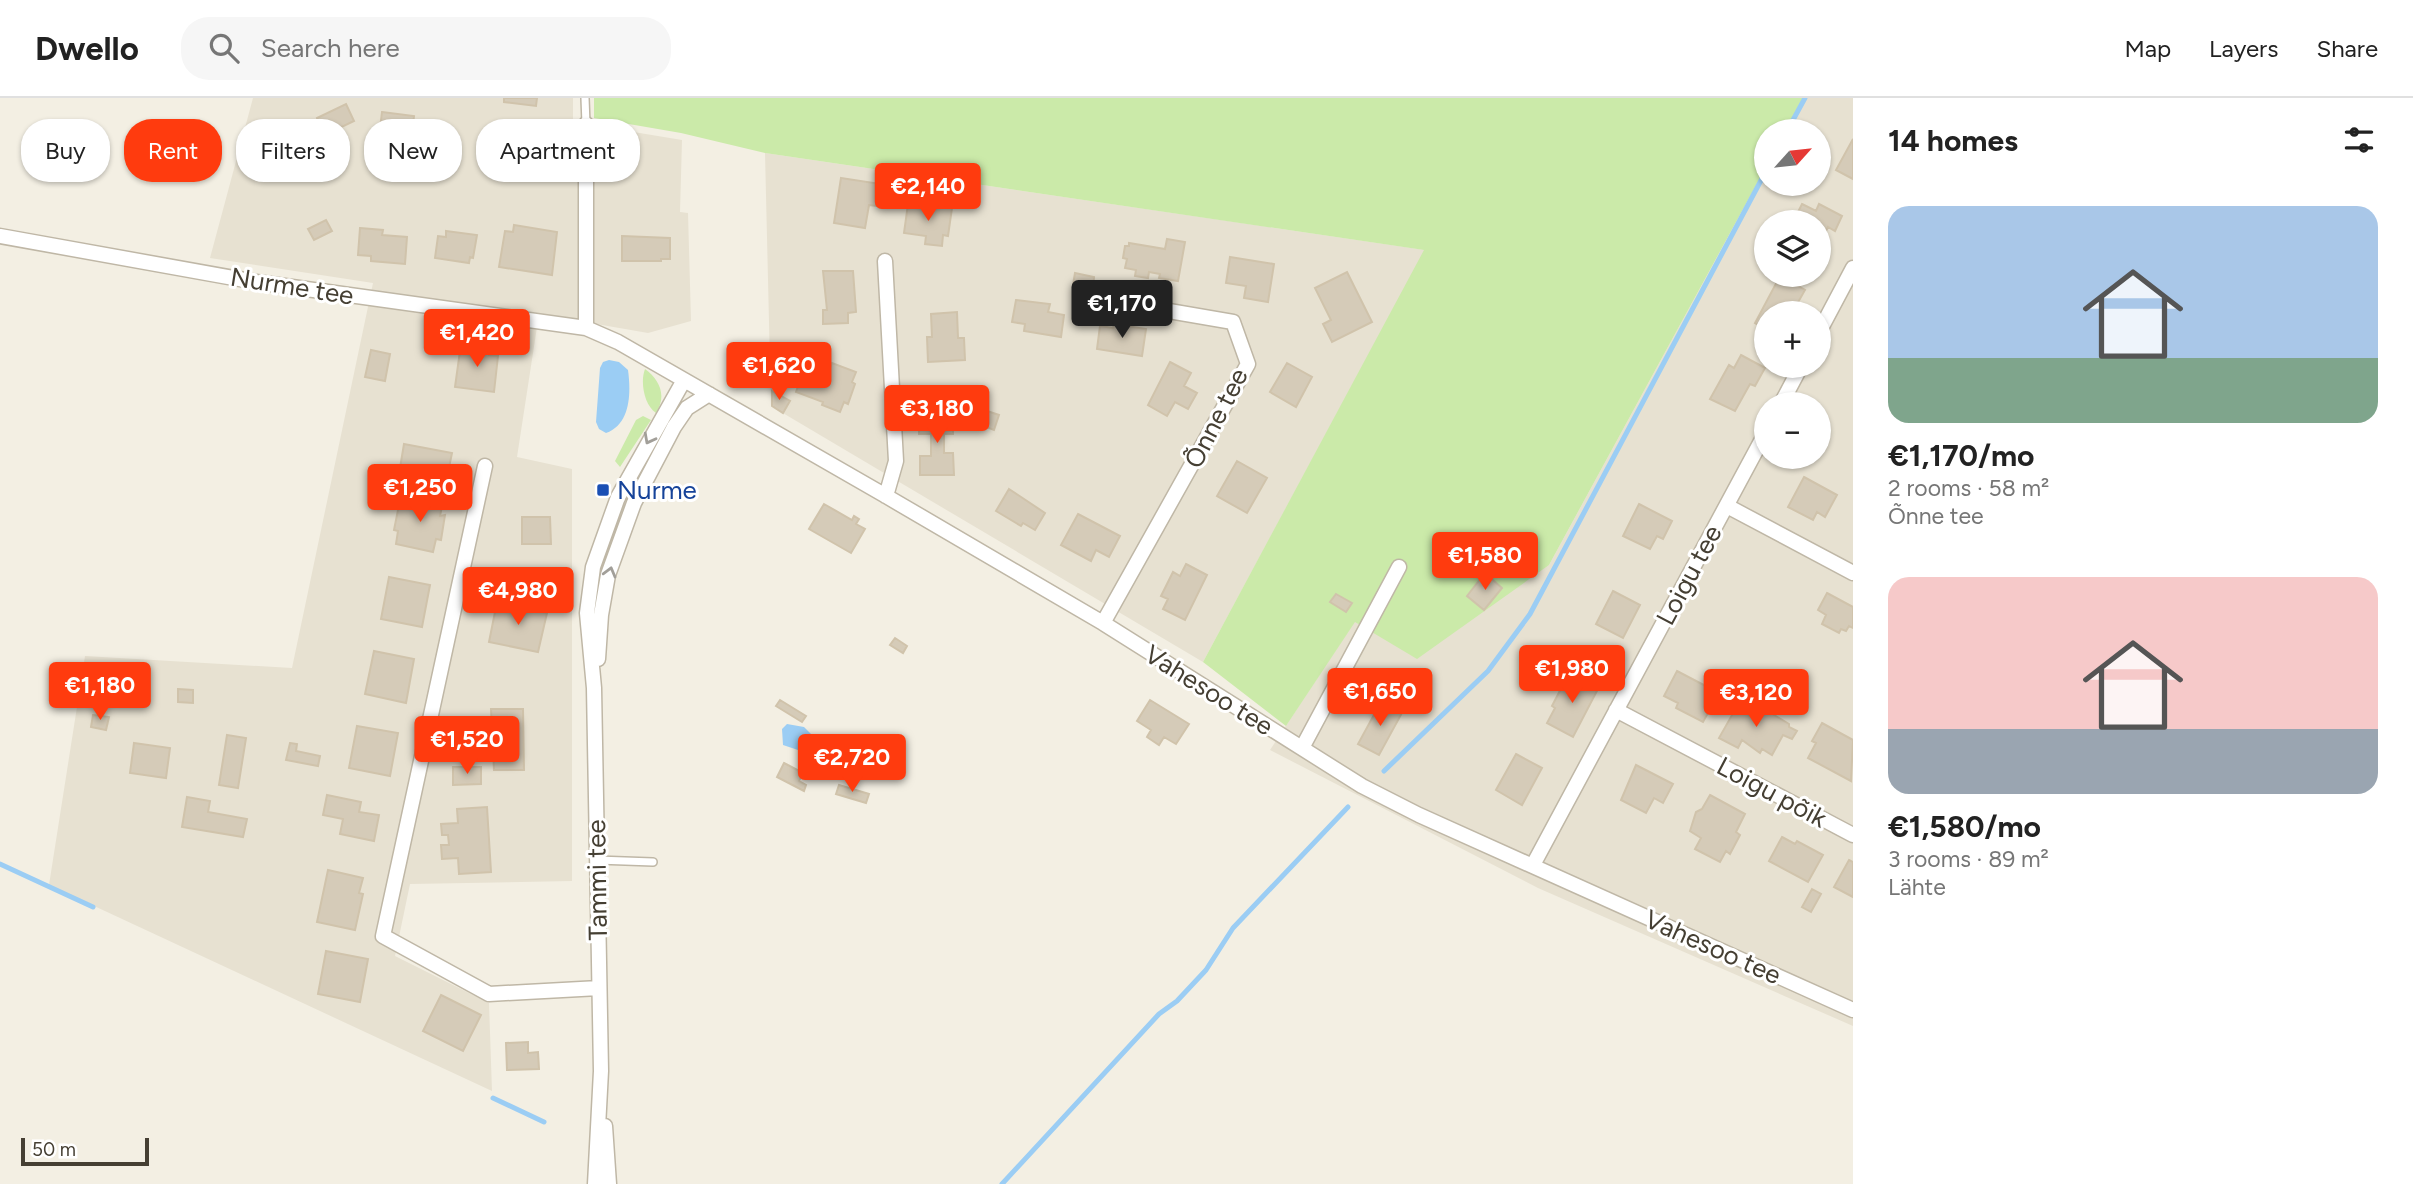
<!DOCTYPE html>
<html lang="en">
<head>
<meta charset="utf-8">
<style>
	body { margin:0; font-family:Figtree,sans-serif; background:#f6f6f6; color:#222; height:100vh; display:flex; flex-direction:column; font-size:26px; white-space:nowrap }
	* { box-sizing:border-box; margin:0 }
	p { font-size:23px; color:#767676 }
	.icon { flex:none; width:38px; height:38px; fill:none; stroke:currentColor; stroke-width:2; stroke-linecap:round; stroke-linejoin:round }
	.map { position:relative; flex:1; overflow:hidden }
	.panel { display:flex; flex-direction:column; background:#fff; width:560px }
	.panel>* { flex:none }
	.hud { position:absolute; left:21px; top:21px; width:665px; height:63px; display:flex; gap:14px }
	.needle { width:46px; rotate:63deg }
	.fabs { position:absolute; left:1754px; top:21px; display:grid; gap:14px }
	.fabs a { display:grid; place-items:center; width:77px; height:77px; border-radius:50%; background:#fff; box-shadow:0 2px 5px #0004; font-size:35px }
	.scale { position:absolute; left:21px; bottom:18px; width:128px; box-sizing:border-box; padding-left:7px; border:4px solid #453f33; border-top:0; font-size:19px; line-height:24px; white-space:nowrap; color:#453f33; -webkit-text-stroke:5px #fff; paint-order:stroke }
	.price { position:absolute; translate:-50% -60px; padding:0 16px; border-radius:7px; background:#ff3b0e; color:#fff; font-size:23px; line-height:46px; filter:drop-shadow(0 2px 4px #0008) }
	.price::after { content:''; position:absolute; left:50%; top:42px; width:21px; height:16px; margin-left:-10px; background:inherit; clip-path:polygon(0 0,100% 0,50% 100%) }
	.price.on { background:#222; color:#fff }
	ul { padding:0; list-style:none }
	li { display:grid; align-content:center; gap:14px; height:371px; padding:0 35px }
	li span { display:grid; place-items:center; height:217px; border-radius:21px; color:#555 }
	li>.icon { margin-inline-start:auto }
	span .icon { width:126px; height:126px; fill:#fffc; stroke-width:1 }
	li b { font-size:30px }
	h2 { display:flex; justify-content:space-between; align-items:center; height:84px; padding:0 35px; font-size:30px }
	.pill { padding:0 24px; border-radius:28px; background:#fff; box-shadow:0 2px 5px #0004; font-size:24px; line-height:63px }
	.pill.on { background:#ff3b0e; color:#fff }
	header { display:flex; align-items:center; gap:42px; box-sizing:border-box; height:98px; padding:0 35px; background:#fff; border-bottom:2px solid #e0e0e0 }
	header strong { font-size:33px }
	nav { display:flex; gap:38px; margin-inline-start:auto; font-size:24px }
	.search { width:490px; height:63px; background:#f6f6f6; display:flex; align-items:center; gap:18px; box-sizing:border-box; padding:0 24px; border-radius:28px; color:#767676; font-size:26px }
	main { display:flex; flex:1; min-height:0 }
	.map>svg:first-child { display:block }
	.residential { fill:#e7e1d1; fill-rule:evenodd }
	.green { fill:#cbeaa9 }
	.water { fill:#9bcdf4 }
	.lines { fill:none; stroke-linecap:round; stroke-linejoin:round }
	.stream { stroke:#9bcdf4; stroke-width:5 }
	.building { fill:#d5cbb8; stroke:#d0c3ab; stroke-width:2 }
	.lane-casing { stroke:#bfb7a6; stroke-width:10 }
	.street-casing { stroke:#bfb7a6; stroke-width:17 }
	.lane { stroke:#fff; stroke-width:7 }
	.street { stroke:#fff; stroke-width:14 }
	.oneway { stroke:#a29f99 }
	.transit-dot { fill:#1a4fb4; stroke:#fff; stroke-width:2.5 }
	.labels { text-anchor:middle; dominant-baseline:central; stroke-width:6; stroke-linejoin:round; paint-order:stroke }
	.street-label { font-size:26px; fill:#453f33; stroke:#fff }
	.transit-label { font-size:26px; fill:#164399; stroke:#fff; text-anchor:start }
</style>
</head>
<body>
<header>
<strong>Dwello</strong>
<div class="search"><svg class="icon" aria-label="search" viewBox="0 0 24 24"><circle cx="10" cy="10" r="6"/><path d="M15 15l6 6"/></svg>Search here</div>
<nav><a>Map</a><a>Layers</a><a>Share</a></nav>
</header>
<main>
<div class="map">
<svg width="1853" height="1086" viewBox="0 0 1853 1086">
	<rect width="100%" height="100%" fill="#f3efe3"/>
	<!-- residential -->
	<path class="residential" d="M253 0H573V24L682 42 680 114 688 115 691 223 648 235 539 216 517 359 572 371V783L410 786 395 858 489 905 492 993 49 787 85 558 292 570 373 185 210 160Z
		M1803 0H1853V928L1538 790 1270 652 1355 523 1549 467 1766 69V86H1818V33H1785ZM1766 124H1818V177H1766ZM1766 215H1818V268H1766ZM1766 306H1818V359H1766Z
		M765 55 1425 152 1203 564 771 308Z"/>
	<!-- green -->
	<path class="green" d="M594 0H1803L1785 33H1766V69L1549 467 1417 561 1355 524 1286 628 1203 564 1424 152 765 55 681 35 594 20Z
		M645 271C660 282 667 298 656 315 644 307 640 284 645 271Z
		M643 318 651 322 620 369 615 363 636 322Z"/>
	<!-- water -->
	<path class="water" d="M609 262 619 264 628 272C631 294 631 326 606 335L599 331 596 324 600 270 603 264Z
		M787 626 804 629 812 637 807 653 804 654 783 647 782 631Z"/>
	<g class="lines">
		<!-- stream -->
		<path class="stream" d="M1787 33 1805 0
			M1384 673 1488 573 1530 516 1766 73
			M0 766 93 809
			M493 1000 544 1024
			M1002 1086 1159 916 1177 903 1206 872 1233 830 1348 709"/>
	</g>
	<!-- building -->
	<path class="building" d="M504 0H537L536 8 504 4Z
		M346 6 354 23 325 37 317 20Z
		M382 14 414 18 411 43 379 39Z
		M609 31 625 34 623 47 607 45Z
		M537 36 538 54 518 55V58L495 59V56H491L490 38Z
		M1853 41V81L1836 72Z
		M841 80 887 87 884 109 869 107 865 130 834 125Z
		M908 106 952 110 948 138 943 137 942 148 925 146 926 138 904 135Z
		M1802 106 1816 113 1819 106 1842 118 1835 133 1828 129 1822 141 1818 139V124H1793Z
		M326 122 332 133 314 142 308 131Z
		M514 127 557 134 552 177 499 169 505 133 513 134Z
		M360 130 383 132 382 137 407 139 405 166 371 163V158L358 157Z
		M446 133 477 137 473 160 470 159 469 165 435 160 438 138 446 139Z
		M622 138 670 140V161H661V163H622Z
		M1167 141 1185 144 1178 183 1159 180 1160 176 1149 174 1148 180 1135 178 1136 172 1125 170 1127 161 1123 160 1125 148H1129V145L1165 151Z
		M1230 159 1274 166 1268 204 1244 200 1246 188 1226 185Z
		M823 173H853L856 214 848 215V225L823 226V212H827Z
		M1347 174 1372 224 1332 244 1323 226 1331 222 1315 190Z
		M1075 175 1094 179 1093 190 1073 187Z
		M1780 178 1805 192 1792 215H1766V231L1755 225Z
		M1016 202 1050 206 1048 214 1064 217 1061 239 1024 233 1025 226 1012 224Z
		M957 214 958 240H964L965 262 928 264 927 239H932L931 216Z
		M1114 226 1146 231 1142 258 1097 251 1100 228 1113 230Z
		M474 245 490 248 489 257 498 258 494 294 455 289 460 253 472 255Z
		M371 252 390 256 385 283 365 279Z
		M1741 257 1765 270 1755 288 1750 286 1735 313 1710 301 1729 267 1734 270Z
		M807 264 829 272 832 265 856 274 852 284 855 286 848 306 844 304 840 314 822 307 823 304 796 294Z
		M1170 264 1191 275 1184 288 1197 295 1188 311 1175 304 1167 318 1148 307Z
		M1287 265 1312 279 1296 309 1270 294Z
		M772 293 790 303 783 315 772 308Z
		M978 310 999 317 994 332 973 324Z
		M919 317H953V336H944V355H953L954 377H920V358H931V336H919Z
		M404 346 452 355 447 379 400 370Z
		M1237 363 1267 380 1247 415 1217 398Z
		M1804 379 1837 397 1825 419 1817 414 1813 422 1788 409Z
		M1009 391 1045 415 1035 432 1023 425 1021 428 996 413Z
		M413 397 443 403 440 418 445 417 441 442 436 441 433 454 396 446 398 433 394 432 399 407 411 409Z
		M824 406 852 422 854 418 859 421 856 426 865 431 851 455 809 431Z
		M1639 406 1672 423 1663 441 1657 438 1650 451 1623 438Z
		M1078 416 1120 438 1109 459 1096 452 1091 463 1061 447Z
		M522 419H550L551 446H522Z
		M1186 466 1207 477 1185 522 1163 511 1168 501 1161 498 1173 474 1180 478Z
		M1485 475 1502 490 1484 512 1467 498Z
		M389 479 430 487 422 529 381 521Z
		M1613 493 1640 507 1623 540 1596 526Z
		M1827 495 1853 509V530L1849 528 1846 533 1841 531 1839 535 1822 526 1826 517 1818 512Z
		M1336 496 1352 505 1346 514 1330 504Z
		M497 504 547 515 538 554 489 544Z
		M895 540 907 548 903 555 890 547Z
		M374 553 414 561 406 605 365 596Z
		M1677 573 1719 595 1703 624 1676 610 1678 605 1664 598Z
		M1573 576 1599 589 1573 639 1547 625 1555 610 1552 608 1565 583 1568 585Z
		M178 591 193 592V605L178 604Z
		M780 602 806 618 802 624 776 608Z
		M1150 602 1189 626 1176 646 1164 639 1159 647 1147 639 1151 632 1137 623Z
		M1382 602 1403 613 1379 657 1358 646Z
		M1740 603 1762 615 1764 611 1789 626V629L1797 633 1792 641 1783 637 1772 657 1762 651 1760 655 1742 642 1738 650 1719 640Z
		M491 611H523L524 672H494Z
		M93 617 109 619 106 632 91 629Z
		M1822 625 1853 642 1851 683 1808 660 1816 645 1812 643Z
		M357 628 398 635 390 678 349 670Z
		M227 637 246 640 238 690 219 687Z
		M134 645 170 650 166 680 130 675Z
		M290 645 297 646 296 653 320 658 318 668 286 662Z
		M1516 656 1542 670 1522 707 1496 692Z
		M784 665 803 675 799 683 806 687 804 693 777 679Z
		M1636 667 1673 686 1663 705 1654 700 1646 715 1621 702Z
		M453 669H481V686L453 687Z
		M839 687 869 696 866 705 836 696Z
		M327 697 361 704 359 714 379 717 374 743 340 736 343 721 323 717Z
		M1710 697 1745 716 1736 734 1740 737 1730 756 1726 753 1720 764 1695 751 1701 740 1690 733 1696 714 1702 711Z
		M187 699 210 703 208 714 247 721 243 739 182 729Z
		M487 709 491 774 459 776 458 760 442 761 441 747H449L448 737H442L441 726 458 725 457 711Z
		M1782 739 1795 746 1797 743 1823 757 1808 784 1769 763Z
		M1849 762 1853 764V799L1834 789Z
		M328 772 363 780 359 795 363 796 355 832 317 824Z
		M1812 791 1821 796 1811 814 1802 809Z
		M326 853 368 861 360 904 318 896Z
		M441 897 481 917 463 953 423 933Z
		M528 944V955L538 954 539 971 507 972 506 945Z"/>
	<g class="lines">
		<!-- lane casing -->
		<g class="lane-casing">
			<path id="lane" d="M585 0 586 26
				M597 762 653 764"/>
		</g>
		<!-- street casing -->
		<g class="street-casing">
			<path id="street" d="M586 26V230
				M0 138 256 184 586 230 618 244 886 398 1103 525 1362 688 1419 717 1853 912
				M885 163 896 363 886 398
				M1818 236 1853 170
				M1781 306 1801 268
				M485 368 383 838 489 896 599 890
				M1727 408 1853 475
				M1103 525 1248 266 1233 224 1105 202
				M598 561 601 517 608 477 634 405 674 329 687 310 709 296
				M1616 612 1853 737
				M1302 650 1399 469
				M1533 767 1766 334
				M605 1028 609 1086
				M595 1086 601 973 594 590 587 515 593 469 618 399 684 282"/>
		</g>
		<!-- lane -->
		<use href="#lane" class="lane"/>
		<!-- street -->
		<use href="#street" class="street"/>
	</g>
	<!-- one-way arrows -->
	<defs><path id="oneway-chevron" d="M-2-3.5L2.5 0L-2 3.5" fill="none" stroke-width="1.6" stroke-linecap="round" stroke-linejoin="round" transform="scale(1.75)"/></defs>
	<g class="oneway">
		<use href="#oneway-chevron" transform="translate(649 341) rotate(118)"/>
		<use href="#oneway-chevron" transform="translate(610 474) rotate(-75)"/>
	</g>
	<!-- markers -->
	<rect class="transit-dot" x="596" y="385" width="14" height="14" rx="3.5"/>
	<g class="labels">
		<!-- street labels -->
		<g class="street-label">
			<text transform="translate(292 188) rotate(9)">Nurme tee</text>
			<text transform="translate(1216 320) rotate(-63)">Õnne tee</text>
			<text transform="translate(1689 477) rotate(-62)">Loigu tee</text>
			<text transform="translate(1209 592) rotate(32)">Vahesoo tee</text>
			<text transform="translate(1772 694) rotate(28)">Loigu põik</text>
			<text transform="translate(597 782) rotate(-91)">Tammi tee</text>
			<text transform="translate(1713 849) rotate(24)">Vahesoo tee</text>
		</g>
		<!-- transit labels -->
		<g class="transit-label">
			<text x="617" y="392">Nurme</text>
		</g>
	</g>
</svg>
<div class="fabs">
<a><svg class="needle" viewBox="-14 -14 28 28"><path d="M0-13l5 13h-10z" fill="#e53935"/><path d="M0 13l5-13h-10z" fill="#767676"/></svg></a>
<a><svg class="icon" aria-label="layers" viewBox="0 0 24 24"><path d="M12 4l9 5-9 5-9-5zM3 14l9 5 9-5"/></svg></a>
<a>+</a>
<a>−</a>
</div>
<div class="scale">50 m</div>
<b class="price" style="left:928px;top:125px">€2,140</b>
<b class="price on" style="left:1122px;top:242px">€1,170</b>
<b class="price" style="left:477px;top:271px">€1,420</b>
<b class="price" style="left:779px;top:304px">€1,620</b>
<b class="price" style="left:937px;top:347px">€3,180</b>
<b class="price" style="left:420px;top:426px">€1,250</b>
<b class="price" style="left:1485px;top:494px">€1,580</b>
<b class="price" style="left:518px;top:529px">€4,980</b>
<b class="price" style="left:1572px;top:607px">€1,980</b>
<b class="price" style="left:100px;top:624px">€1,180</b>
<b class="price" style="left:1380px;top:630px">€1,650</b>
<b class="price" style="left:1756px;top:631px">€3,120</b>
<b class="price" style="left:467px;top:678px">€1,520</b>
<b class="price" style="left:852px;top:696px">€2,720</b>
<div class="hud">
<a class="pill">Buy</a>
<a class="pill on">Rent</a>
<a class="pill">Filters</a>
<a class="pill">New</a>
<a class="pill">Apartment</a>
</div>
</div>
<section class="panel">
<h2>14 homes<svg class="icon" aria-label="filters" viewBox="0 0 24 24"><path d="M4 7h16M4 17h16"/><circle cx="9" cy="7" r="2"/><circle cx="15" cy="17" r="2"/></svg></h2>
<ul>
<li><span style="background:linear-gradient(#a9c7e8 70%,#7fa58c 0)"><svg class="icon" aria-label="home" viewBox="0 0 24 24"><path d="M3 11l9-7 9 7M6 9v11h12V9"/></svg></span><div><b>€1,170/mo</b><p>2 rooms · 58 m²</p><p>Õnne tee</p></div></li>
<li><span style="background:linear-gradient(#f6c9c9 70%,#9aa5b1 0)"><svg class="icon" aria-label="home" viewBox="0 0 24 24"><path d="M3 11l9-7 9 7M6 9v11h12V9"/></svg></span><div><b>€1,580/mo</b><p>3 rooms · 89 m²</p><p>Lähte</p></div></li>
</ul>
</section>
</main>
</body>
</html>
